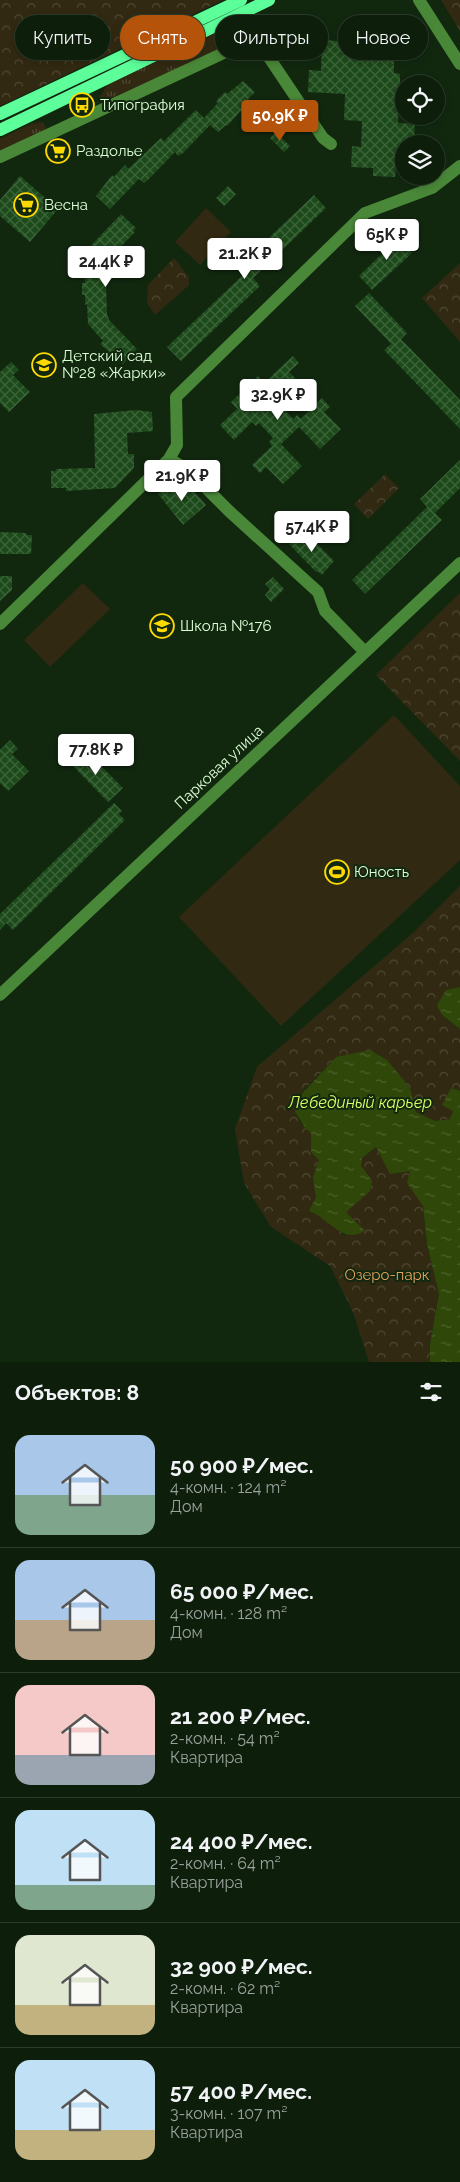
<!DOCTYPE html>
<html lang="ru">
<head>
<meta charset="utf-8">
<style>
	body { margin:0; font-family:Raleway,sans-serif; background:#162714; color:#f1f3f6; height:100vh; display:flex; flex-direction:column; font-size:19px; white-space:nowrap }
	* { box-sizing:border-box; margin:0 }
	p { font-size:16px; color:#9aa29d }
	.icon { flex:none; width:28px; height:28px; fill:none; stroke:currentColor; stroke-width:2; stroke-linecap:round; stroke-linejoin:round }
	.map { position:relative; height:1362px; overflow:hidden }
	.side { display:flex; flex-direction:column; background:#0d1e0b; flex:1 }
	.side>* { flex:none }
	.top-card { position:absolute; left:15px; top:15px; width:430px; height:45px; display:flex; gap:10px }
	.controls { position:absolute; left:395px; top:75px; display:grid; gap:10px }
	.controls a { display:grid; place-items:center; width:50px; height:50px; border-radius:50%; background:#0d1e0b; box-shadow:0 2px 8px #0003,0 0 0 1px #2d3c2c; font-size:25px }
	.price { position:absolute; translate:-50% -42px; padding:0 11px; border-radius:5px; background:#fff; color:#222; font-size:16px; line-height:32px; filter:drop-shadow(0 1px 2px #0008) }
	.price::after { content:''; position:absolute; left:50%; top:30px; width:15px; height:11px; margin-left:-8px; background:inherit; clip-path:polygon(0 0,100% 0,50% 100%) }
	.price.selected { background:#b45309; color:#fff }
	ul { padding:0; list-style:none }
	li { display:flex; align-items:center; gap:15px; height:125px; padding:0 15px }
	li+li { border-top:1px solid #2d3c2c }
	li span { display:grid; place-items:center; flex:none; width:140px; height:100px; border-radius:15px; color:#555 }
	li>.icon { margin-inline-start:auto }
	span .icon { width:60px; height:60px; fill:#fffc; stroke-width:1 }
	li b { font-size:21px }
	h2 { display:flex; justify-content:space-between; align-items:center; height:60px; padding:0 15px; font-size:21px }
	.pill { padding:0 18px; border-radius:22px; background:#0d1e0b; box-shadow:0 2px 8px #0003,0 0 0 1px #2d3c2c; font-size:18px; line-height:45px }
	.pill.selected { background:#b45309; color:#fff }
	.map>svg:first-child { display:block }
	.grass { fill:url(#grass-tufts) }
	.park { fill:url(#park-crowns) }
	.pitch { fill:#322912 }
	.water { fill:url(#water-ripples) }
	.building { fill:url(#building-cross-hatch) }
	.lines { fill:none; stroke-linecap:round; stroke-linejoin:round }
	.minor { stroke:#4a8839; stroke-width:12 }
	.major { stroke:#5dff9a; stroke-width:12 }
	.labels { text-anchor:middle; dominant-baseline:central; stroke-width:4; stroke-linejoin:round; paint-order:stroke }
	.poi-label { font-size:15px; fill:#dcffd6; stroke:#11280f; text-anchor:start }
	.street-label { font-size:15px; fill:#dcffd6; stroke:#11280f }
	.park-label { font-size:15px; fill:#e3a05e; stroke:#11280f }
	.water-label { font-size:16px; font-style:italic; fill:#deff64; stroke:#11280f }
</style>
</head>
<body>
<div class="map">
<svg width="460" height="1362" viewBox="0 0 460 1362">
	<defs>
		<pattern id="grass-tufts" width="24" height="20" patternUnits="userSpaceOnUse" patternTransform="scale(1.25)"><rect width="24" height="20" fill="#322912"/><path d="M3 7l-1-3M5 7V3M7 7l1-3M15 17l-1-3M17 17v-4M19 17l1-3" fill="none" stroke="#4f4934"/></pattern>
		<pattern id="park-crowns" width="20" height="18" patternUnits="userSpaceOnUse" patternTransform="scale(1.25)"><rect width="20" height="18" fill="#322912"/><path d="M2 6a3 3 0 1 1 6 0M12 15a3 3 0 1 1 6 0" fill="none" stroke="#4f4934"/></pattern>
		<pattern id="water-ripples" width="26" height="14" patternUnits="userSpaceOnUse" patternTransform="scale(1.25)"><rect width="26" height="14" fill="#2f4709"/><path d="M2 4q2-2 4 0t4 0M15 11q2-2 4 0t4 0" fill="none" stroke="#4d632c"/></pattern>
		<pattern id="building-cross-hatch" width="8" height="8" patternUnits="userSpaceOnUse" patternTransform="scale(1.25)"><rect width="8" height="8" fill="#1d4a1a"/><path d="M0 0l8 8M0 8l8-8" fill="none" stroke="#3d653b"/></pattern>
	</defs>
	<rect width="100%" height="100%" fill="#11280f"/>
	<!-- grass -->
	<path class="grass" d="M235 24 243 27 246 32 245 36 102 105 99 98 108 84Z
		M43 122 46 128 42 135 0 153V139L31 124Z"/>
	<!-- park -->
	<path class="park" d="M0 0H223L0 106Z
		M441 0H460V31Z
		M174 258 189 277V285L155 315 147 303 148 285Z
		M460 263V342L422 298Z
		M385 474 399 488 368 519 354 504Z
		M460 593V761L376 675Z
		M460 886V987L446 990 442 1015 460 1029V1091L451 1089 453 1111 450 1119 435 1121 416 1112 410 1088 336 1057C329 1065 299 1094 296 1100 291 1113 302 1126 311 1133V1152L319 1160 313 1177 322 1216 345 1236V1212L365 1175 360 1166 362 1158 376 1147 410 1171 423 1206 427 1244 439 1294 430 1344V1362H369L353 1312 330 1266 271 1227 244 1183 235 1129 257 1067 414 932Z"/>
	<!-- pitch -->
	<path class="pitch" d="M206 208 231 232 200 265 175 242Z
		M83 583 110 609 50 667 24 640Z
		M394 715 460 786V860L281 1026 179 917Z"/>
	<!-- water -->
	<path class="water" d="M460 987V1029L442 1015 437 1005 446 990Z
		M370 1050 387 1060 410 1088 416 1112 435 1121 450 1119 453 1111 442 1105 451 1088 460 1091V1362H430V1344L439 1294 427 1244 423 1206 407 1183 410 1171 390 1174 376 1147 362 1158 361 1166 372 1180 370 1191 346 1212 365 1231C342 1245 331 1219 309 1211L316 1197 313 1177 319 1160 311 1152V1133L305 1128 295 1112 296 1100 336 1057Z"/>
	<!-- building -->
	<path class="building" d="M341 26 377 27 376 42 386 43 385 57 394 58V73L400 74V88H404V100L399 99 398 123 415 124 414 144H404V169H396L395 177 373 176V168L351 167 352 146 361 147 362 121 344 120 345 94 308 92 309 70 321 71 322 40 340 41Z
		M243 81 255 92 248 99 250 101 227 126 226 125 218 132 210 125 183 153 178 156 175 152 148 180 144 183 139 179 110 209 96 196 112 175 114 177 125 165 128 169 161 138 164 141 196 110 204 118 218 103 216 101 225 92 227 94Z
		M276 132 290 146 284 152 270 138Z
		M64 141 70 150 52 161 47 151Z
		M20 176 58 209 30 242 0 216V200Z
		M228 186 236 194 224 206 216 198Z
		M314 195 326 208 253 278 260 286 181 361 167 347 244 274 238 267Z
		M121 214 136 228 133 231 135 232 107 261 108 284H106L107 314 109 320 137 349 123 364 100 344 103 341 88 324 87 304 85 305V295H82V283H85L84 253Z
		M397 232 402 237 404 234 412 242 407 247 412 253 372 290 359 276 390 246 386 242Z
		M369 293 407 333 401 339 460 400V429L384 350 391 344 355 306Z
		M293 356 299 363 289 372 297 380 278 398 282 401 279 404 293 419 297 415 301 419 322 398 330 407 324 412 341 429 320 449 299 427 281 444 302 466 283 484 266 467 260 473 252 465 272 446 269 442 273 438 259 423 256 426 252 422 234 440 220 425 237 409 231 402 258 376 264 383Z
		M11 362 19 370 13 375 30 392 9 412 0 403V372Z
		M136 410 152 412 153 431 127 433 128 454H134V468L115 488 66 491V488H51V471H56V469L95 468 94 414Z
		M460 460V488L435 513 442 520 365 594 352 580 427 507 420 499Z
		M174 480 184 491 189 486 206 505 183 525 158 494Z
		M302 531 306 535 307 534 334 561 322 575 317 571 316 572 289 544Z
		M0 532 26 533V535H32L31 554H0Z
		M0 576H12V590L0 601Z
		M273 577 284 589 271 602 265 595 270 589 265 584Z
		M10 740 18 749 12 754 29 771 8 791 0 783V750Z
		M84 749 123 788 108 802 70 763Z
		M114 803 122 811 119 814 125 820 13 930 6 923 0 930V914Z"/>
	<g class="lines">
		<!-- minor -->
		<path class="minor" d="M419 0 460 64
			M256 38 323 138 331 144
			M0 157 256 38 243 13
			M169 459 177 445 176 397 365 213 432 188 460 166
			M0 624 169 459 187 469 229 511 318 592 325 611 365 652
			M0 995 460 563"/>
		<!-- major -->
		<path class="major" d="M0 114 241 0
			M0 130 269 0"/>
	</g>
	<!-- icons -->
	<defs>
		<g id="bus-ring" transform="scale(1.25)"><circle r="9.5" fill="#11280f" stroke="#ffd902" stroke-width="1.5"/><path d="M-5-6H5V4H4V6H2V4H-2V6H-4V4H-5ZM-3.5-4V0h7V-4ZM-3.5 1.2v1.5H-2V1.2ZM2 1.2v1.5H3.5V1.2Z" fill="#ffd902"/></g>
		<g id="supermarket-ring" transform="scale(1.25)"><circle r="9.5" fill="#11280f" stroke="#ffd902" stroke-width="1.5"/><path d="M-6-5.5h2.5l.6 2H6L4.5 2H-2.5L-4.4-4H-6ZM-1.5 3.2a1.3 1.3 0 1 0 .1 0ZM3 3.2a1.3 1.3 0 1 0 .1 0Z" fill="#ffd902"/></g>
		<g id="school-ring" transform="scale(1.25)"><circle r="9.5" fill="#11280f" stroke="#ffd902" stroke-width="1.5"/><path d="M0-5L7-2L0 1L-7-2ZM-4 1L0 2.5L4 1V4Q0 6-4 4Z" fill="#ffd902"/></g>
		<g id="stadium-ring" transform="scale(1.25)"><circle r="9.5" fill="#11280f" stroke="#ffd902" stroke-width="1.5"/><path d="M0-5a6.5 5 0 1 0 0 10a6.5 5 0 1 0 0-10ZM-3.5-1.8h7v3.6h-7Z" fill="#ffd902"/></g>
	</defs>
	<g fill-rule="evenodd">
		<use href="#bus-ring" x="82" y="105"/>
		<use href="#supermarket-ring" x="58" y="151"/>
		<use href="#supermarket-ring" x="26" y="205"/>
		<use href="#school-ring" x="44" y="365"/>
		<use href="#school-ring" x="162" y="626"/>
		<use href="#stadium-ring" x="337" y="872"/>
	</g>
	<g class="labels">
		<!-- poi labels -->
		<g class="poi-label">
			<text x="100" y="105">Типография</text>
			<text x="76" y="151">Раздолье</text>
			<text x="44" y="205">Весна</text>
			<text x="62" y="356">Детский сад<tspan x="62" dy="17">№28 «Жарки»</tspan></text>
			<text x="180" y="626">Школа №176</text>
			<text x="354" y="872">Юность</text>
		</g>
		<!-- street labels -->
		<g class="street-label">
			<text transform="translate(219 767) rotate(-43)">Парковая улица</text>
		</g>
		<!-- park labels -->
		<g class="park-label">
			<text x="387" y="1275">Озеро-парк</text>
		</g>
		<!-- water labels -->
		<g class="water-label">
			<text x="360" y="1102">Лебединый карьер</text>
		</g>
	</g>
</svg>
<div class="controls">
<a><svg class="icon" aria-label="locate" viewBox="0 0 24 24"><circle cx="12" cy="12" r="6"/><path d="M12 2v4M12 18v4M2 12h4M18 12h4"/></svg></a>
<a><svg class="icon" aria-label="layers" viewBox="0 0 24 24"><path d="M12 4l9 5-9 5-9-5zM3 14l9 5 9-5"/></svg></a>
</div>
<b class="price selected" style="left:280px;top:142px">50.9K ₽</b>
<b class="price" style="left:387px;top:261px">65K ₽</b>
<b class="price" style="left:245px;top:280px">21.2K ₽</b>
<b class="price" style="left:106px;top:288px">24.4K ₽</b>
<b class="price" style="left:278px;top:421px">32.9K ₽</b>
<b class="price" style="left:182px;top:502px">21.9K ₽</b>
<b class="price" style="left:312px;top:553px">57.4K ₽</b>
<b class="price" style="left:96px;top:776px">77.8K ₽</b>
<div class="top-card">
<a class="pill">Купить</a>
<a class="pill selected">Снять</a>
<a class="pill">Фильтры</a>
<a class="pill">Новое</a>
</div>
</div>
<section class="side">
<h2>Объектов: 8<svg class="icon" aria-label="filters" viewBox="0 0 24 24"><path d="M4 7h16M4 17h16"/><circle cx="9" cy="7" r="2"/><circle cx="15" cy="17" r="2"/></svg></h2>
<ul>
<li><span style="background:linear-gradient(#a9c7e8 60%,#7fa58c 0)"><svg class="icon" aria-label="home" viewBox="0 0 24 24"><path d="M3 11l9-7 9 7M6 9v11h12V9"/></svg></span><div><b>50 900 ₽/мес.</b><p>4-комн. · 124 m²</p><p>Дом</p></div></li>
<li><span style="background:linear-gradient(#a9c7e8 60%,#b9a48a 0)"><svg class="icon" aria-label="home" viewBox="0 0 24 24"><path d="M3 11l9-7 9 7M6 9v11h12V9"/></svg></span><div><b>65 000 ₽/мес.</b><p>4-комн. · 128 m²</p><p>Дом</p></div></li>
<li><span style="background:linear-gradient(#f6c9c9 70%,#9aa5b1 0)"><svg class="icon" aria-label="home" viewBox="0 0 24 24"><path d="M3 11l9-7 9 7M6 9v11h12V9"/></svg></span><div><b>21 200 ₽/мес.</b><p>2-комн. · 54 m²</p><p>Квартира</p></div></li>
<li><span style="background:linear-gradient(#bfe0f5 75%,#7fa58c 0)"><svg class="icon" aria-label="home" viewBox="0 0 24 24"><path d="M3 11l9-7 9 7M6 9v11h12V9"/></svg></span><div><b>24 400 ₽/мес.</b><p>2-комн. · 64 m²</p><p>Квартира</p></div></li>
<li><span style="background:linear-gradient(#dfe7d0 70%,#c2b280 0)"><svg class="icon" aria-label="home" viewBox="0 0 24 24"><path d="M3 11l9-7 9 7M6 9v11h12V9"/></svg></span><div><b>32 900 ₽/мес.</b><p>2-комн. · 62 m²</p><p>Квартира</p></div></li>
<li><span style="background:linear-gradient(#bfe0f5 70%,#c2b280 0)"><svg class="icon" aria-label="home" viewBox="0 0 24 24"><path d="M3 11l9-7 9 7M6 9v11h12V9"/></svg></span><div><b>57 400 ₽/мес.</b><p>3-комн. · 107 m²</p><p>Квартира</p></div></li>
</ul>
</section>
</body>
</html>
